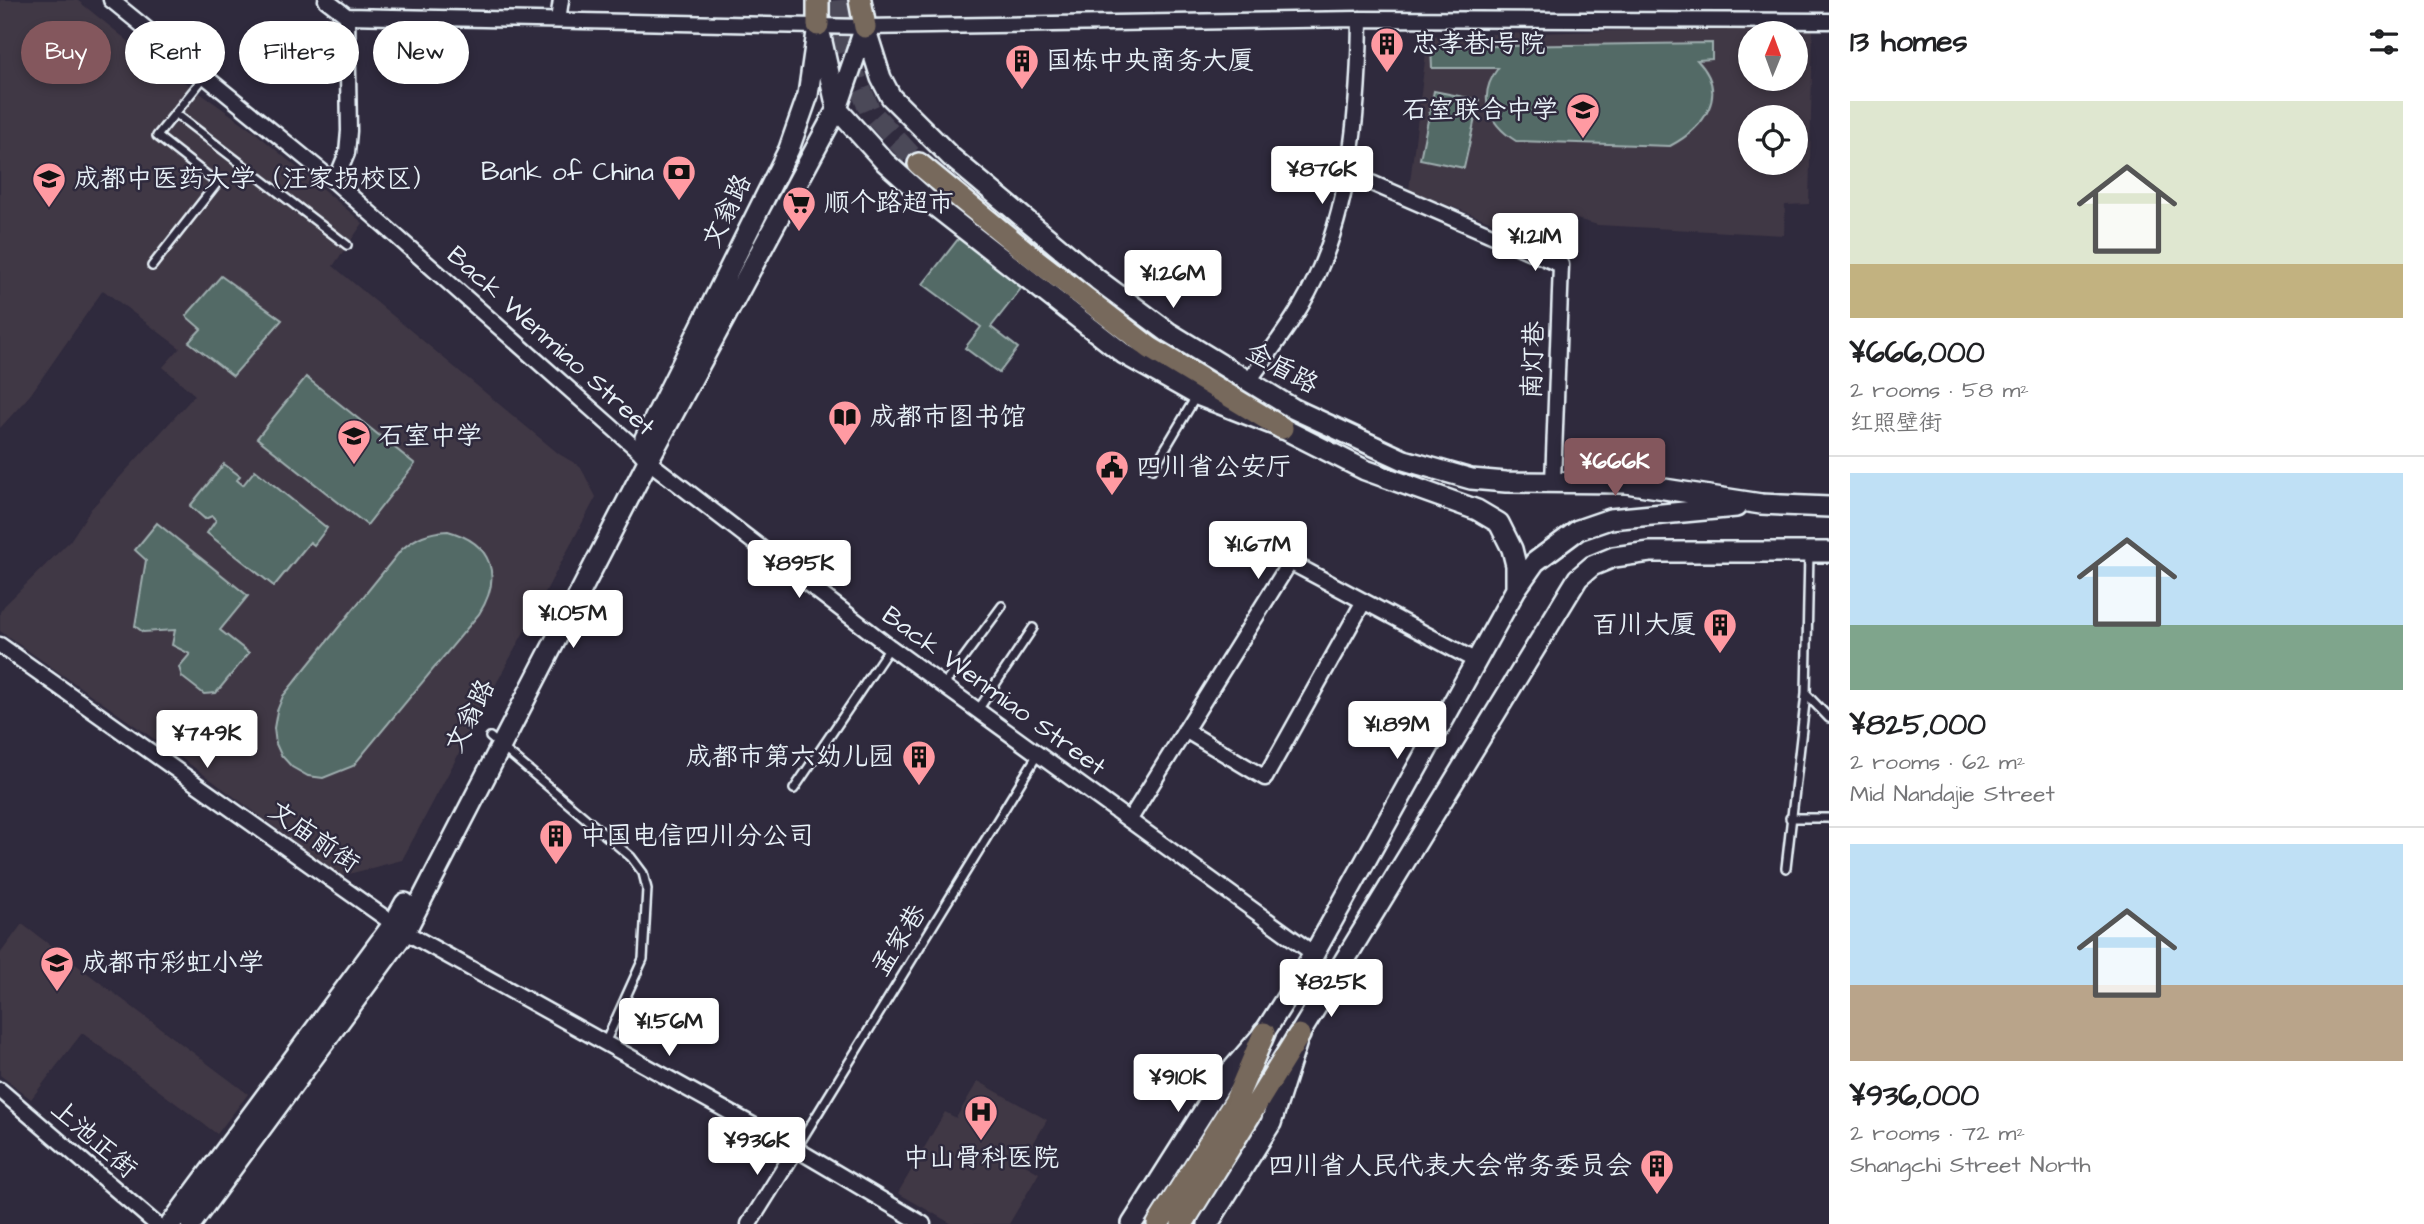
<!DOCTYPE html>
<html lang="en">
<head>
<meta charset="utf-8">
<style>
	body { margin:0; font-family:"Architects Daughter","LXGW WenKai TC",sans-serif; background:#f2f2f2; color:#202124; height:100vh; display:flex; flex-direction:column; font-size:26px; white-space:nowrap }
	* { box-sizing:border-box; margin:0 }
	p { font-size:23px; color:#757577 }
	.icon { flex:none; width:38px; height:38px; fill:none; stroke:currentColor; stroke-width:2; stroke-linecap:round; stroke-linejoin:round }
	.map { position:relative; flex:1; overflow:hidden }
	.side { display:flex; flex-direction:column; background:#fff; width:595px }
	.side>* { flex:none }
	.top-card { position:absolute; left:21px; top:21px; width:665px; height:63px; display:flex; gap:14px }
	.needle { width:46px; rotate:1deg }
	.buttons { position:absolute; left:1738px; top:21px; display:grid; gap:14px }
	.buttons a { display:grid; place-items:center; width:70px; height:70px; border-radius:50%; background:#fff; box-shadow:0 4px 10px #0003; font-size:35px }
	.price { position:absolute; translate:-50% -60px; padding:0 16px; border-radius:7px; background:#fff; color:#222; font-size:23px; line-height:46px; filter:drop-shadow(0 2px 4px #0008) }
	.price::after { content:''; position:absolute; left:50%; top:42px; width:21px; height:16px; margin-left:-10px; background:inherit; clip-path:polygon(0 0,100% 0,50% 100%) }
	.price.active { background:#84575d; color:#fff }
	ul { padding:0; list-style:none }
	li { display:grid; align-content:center; gap:14px; height:371px; padding:0 21px }
	li+li { border-top:2px solid #e0e0e0 }
	li span { display:grid; place-items:center; height:217px; border-radius:0px; color:#555 }
	li>.icon { margin-inline-start:auto }
	span .icon { width:126px; height:126px; fill:#fffc; stroke-width:1 }
	li b { font-size:30px }
	h2 { display:flex; justify-content:space-between; align-items:center; height:84px; padding:0 21px; font-size:30px }
	.chip { padding:0 24px; border-radius:32px; background:#fff; box-shadow:0 4px 10px #0003; font-size:24px; line-height:63px }
	.chip.active { background:#84575d; color:#fff }
	main { display:flex; flex:1; min-height:0 }
	.map>svg:first-child { display:block }
	.built { fill:#413845; fill-rule:evenodd }
	.green { fill:#536a66; stroke:#9eaeaf; stroke-width:2 }
	.lines { fill:none; stroke-linecap:round; stroke-linejoin:round }
	.primary-tunnel { stroke:#4b4859; stroke-width:21; stroke-dasharray:21 10; stroke-linecap:butt }
	.lane-casing { stroke:#e8f1f8; stroke-width:12 }
	.street-casing { stroke:#e8f1f8; stroke-width:19 }
	.secondary-casing { stroke:#e8f1f8; stroke-width:24 }
	.primary-casing { stroke:#e8f1f8; stroke-width:26 }
	.lane { stroke:#2f2a3d; stroke-width:7 }
	.street { stroke:#2f2a3d; stroke-width:14 }
	.secondary { stroke:#2f2a3d; stroke-width:19 }
	.primary { stroke:#77695c; stroke-width:21 }
	.labels { text-anchor:middle; dominant-baseline:central; stroke-width:5; stroke-linejoin:round; paint-order:stroke }
	.poi-label { font-size:26px; fill:#e8f1f8; stroke:#2f2a3d; text-anchor:start }
	.street-label { font-size:26px; fill:#e8f1f8; stroke:#2f2a3d }
</style>
</head>
<body>
<main>
<div class="map">
<svg width="1829" height="1224" viewBox="0 0 1829 1224">
	<rect width="100%" height="100%" fill="#2f2a3d"/>
	<filter id="ink" filterUnits="userSpaceOnUse"><feTurbulence type="fractalNoise" baseFrequency=".0143" numOctaves="2"/><feDisplacementMap in="SourceGraphic" scale="14" xChannelSelector="R" yChannelSelector="G"/><feConvolveMatrix kernelMatrix="1 2 1 2 8 2 1 2 1" color-interpolation-filters="sRGB"/></filter>
	<g filter="url(#ink)">
		<!-- built -->
		<path class="built" d="M0 0H77L143 53 251 129 363 223 333 266 559 454 576 464 581 468 596 497 402 860 341 876 187 762 0 631V612L5 605 70 541 91 509 195 395 163 367 180 348 103 290 30 395 0 428Z
			M1813 25 1809 204 1785 205 1784 235 1598 225 1566 216 1549 244 1409 190 1428 36ZM1750 33H1796V79H1750ZM1750 117H1796V163H1750Z
			M22 924 248 1094 217 1134 82 1033 31 1099 0 1075V954Z
			M978 1081 1047 1120 1022 1163 1039 1173 1009 1224H952L898 1193 945 1112 956 1118Z"/>
		<!-- green -->
		<path class="green" d="M1712 43V59L1697 60C1730 94 1704 128 1670 146L1516 141C1487 123 1477 96 1498 68H1432L1431 47Z
			M1434 91 1479 100 1464 168 1420 159Z
			M959 238 1023 286 991 327 1018 348 999 373 965 348 981 327 923 284Z
			M221 276 282 320 233 376 189 342 201 329 186 316Z
			M306 377 415 464 367 525 257 438Z
			M224 464 240 476 237 480 243 485 255 470 327 528 314 545 310 542 274 586 207 533 216 520 212 516 205 519 190 506Z
			M157 523 248 596 220 630 249 653 216 693 204 694 182 677 179 667 190 654 172 645 175 630 143 632 135 626 146 560 135 550Z
			M448 531C492 543 503 576 479 614L353 766 323 778 308 776 292 767 281 755 276 744 274 728 277 711 283 696 401 550C416 537 428 532 448 531Z"/>
		<g class="lines">
			<!-- primary-tunnel -->
			<path class="primary-tunnel" d="M840 0 844 41 852 69 870 111 919 164"/>
			<!-- lane casing -->
			<g class="lane-casing">
				<path id="lane" d="M175 113 347 245
					M152 266 217 183 157 136 205 76
					M1153 469 1197 395
					M943 686 1002 606
					M1806 694 1829 718
					M978 710 1033 628
					M490 737 631 857 643 873 647 889 643 959 605 1043
					M794 789 890 647
					M1790 818H1829
					M1786 868 1806 694 1809 553
					M796 1149 1038 754"/>
			</g>
			<!-- street casing -->
			<g class="street-casing">
				<path id="street" d="M111 0 335 182 639 451 648 461 890 647 1314 954
					M326 0 347 16
					M347 16 865 27 1360 19 1829 21
					M558 20 561 0
					M1346 172 1561 265 1553 482
					M335 182 347 153 349 131 347 16
					M1248 382C1274 346 1303 310 1320 268 1352 194 1359 100 1360 19
					M0 645 405 932 796 1149 923 1224
					M1185 730 1265 778 1364 601
					M1130 819 1290 562 1476 661
					M0 1090 156 1224
					M749 1224 796 1149"/>
			</g>
			<!-- secondary casing -->
			<g class="secondary-casing">
				<path id="secondary" d="M865 27 881 78 891 97 951 157 1098 280 1168 332 1294 409 1404 460 1471 479 1506 482 1626 483 1761 504 1829 507
					M821 37 837 109 885 162 931 203 1124 354 1197 395 1282 428 1365 470 1477 510 1499 523 1512 549 1516 565V589
					M645 438 789 149 808 95 818 25
					M171 1224 394 923 405 903
					M191 1224 405 932 649 459 837 109 865 27
					M1132 1224 1224 1079 1264 1033 1314 954 1516 589 1535 562 1578 530 1610 519 1736 507
					M1208 1224 1271 1123 1299 1035 1578 578 1592 566 1614 557 1650 552H1829"/>
			</g>
			<!-- primary casing -->
			<g class="primary-casing">
				<path id="primary" d="M860 0 865 27
					M818 25V0
					M919 164 1036 260 1150 348 1282 428
					M1158 1224 1235 1102 1264 1033
					M1182 1224 1299 1035"/>
			</g>
			<!-- lane -->
			<use href="#lane" class="lane"/>
			<!-- street -->
			<use href="#street" class="street"/>
			<!-- secondary -->
			<use href="#secondary" class="secondary"/>
			<!-- primary -->
			<use href="#primary" class="primary"/>
		</g>
	</g>
	<!-- icons -->
	<defs>
		<g id="building-pin" transform="scale(1.75)"><path d="M0 17L-7.5 6A9.5 9.5 0 1 1 7.5 6Z" fill="#ff9aa2" stroke="#2f2a3d"/><path d="M-4-6H4V6H1V3H-1V6H-4ZM-2.5-4.3h1.7v1.8h-1.7ZM.8-4.3h1.7v1.8H.8ZM-2.5-1h1.7V.8h-1.7ZM.8-1h1.7V.8H.8Z" fill="#111"/></g>
		<g id="school-pin" transform="scale(1.75)"><path d="M0 17L-7.5 6A9.5 9.5 0 1 1 7.5 6Z" fill="#ff9aa2" stroke="#2f2a3d"/><path d="M0-5L7-2L0 1L-7-2ZM-4 1L0 2.5L4 1V4Q0 6-4 4Z" fill="#111"/></g>
		<g id="bank-pin" transform="scale(1.75)"><path d="M0 17L-7.5 6A9.5 9.5 0 1 1 7.5 6Z" fill="#ff9aa2" stroke="#2f2a3d"/><path d="M-6-4H6V4H-6ZM0-2.3a2.3 2.3 0 1 0 0 4.6a2.3 2.3 0 1 0 0-4.6Z" fill="#111"/></g>
		<g id="university-pin" transform="scale(1.75)"><path d="M0 17L-7.5 6A9.5 9.5 0 1 1 7.5 6Z" fill="#ff9aa2" stroke="#2f2a3d"/><path d="M0-5L7-2L0 1L-7-2ZM-4 1L0 2.5L4 1V4Q0 6-4 4Z" fill="#111"/></g>
		<g id="supermarket-pin" transform="scale(1.75)"><path d="M0 17L-7.5 6A9.5 9.5 0 1 1 7.5 6Z" fill="#ff9aa2" stroke="#2f2a3d"/><path d="M-6-5.5h2.5l.6 2H6L4.5 2H-2.5L-4.4-4H-6ZM-1.5 3.2a1.3 1.3 0 1 0 .1 0ZM3 3.2a1.3 1.3 0 1 0 .1 0Z" fill="#111"/></g>
		<g id="library-pin" transform="scale(1.75)"><path d="M0 17L-7.5 6A9.5 9.5 0 1 1 7.5 6Z" fill="#ff9aa2" stroke="#2f2a3d"/><path d="M-6-4Q-3-5.5-.7-3.5V5Q-3 3-6 4ZM6-4Q3-5.5 .7-3.5V5Q3 3 6 4Z" fill="#111"/></g>
		<g id="civic-pin" transform="scale(1.75)"><path d="M0 17L-7.5 6A9.5 9.5 0 1 1 7.5 6Z" fill="#ff9aa2" stroke="#2f2a3d"/><path d="M-.6-6.5H3V-4.5H.6V-3L4-1V1h2V6H-6V1h2V-1L-.6-3ZM-1.2 2.5V6h2.4V2.5Z" fill="#111"/></g>
		<g id="hospital-pin" transform="scale(1.75)"><path d="M0 17L-7.5 6A9.5 9.5 0 1 1 7.5 6Z" fill="#ff9aa2" stroke="#2f2a3d"/><path d="M-5-5h3v3.5h4V-5h3V5h-3V1.5h-4V5h-3Z" fill="#111"/></g>
	</defs>
	<g fill-rule="evenodd">
		<use href="#building-pin" x="1387" y="44"/>
		<use href="#building-pin" x="1022" y="61"/>
		<use href="#school-pin" x="1583" y="110"/>
		<use href="#bank-pin" x="679" y="172"/>
		<use href="#university-pin" x="49" y="179"/>
		<use href="#supermarket-pin" x="799" y="203"/>
		<use href="#library-pin" x="845" y="417"/>
		<use href="#school-pin" x="354" y="436"/>
		<use href="#civic-pin" x="1112" y="467"/>
		<use href="#building-pin" x="1720" y="625"/>
		<use href="#building-pin" x="919" y="757"/>
		<use href="#building-pin" x="556" y="836"/>
		<use href="#school-pin" x="57" y="963"/>
		<use href="#hospital-pin" x="981" y="1112"/>
		<use href="#building-pin" x="1657" y="1166"/>
	</g>
	<g class="labels">
		<!-- poi labels -->
		<g class="poi-label">
			<text x="1412" y="44">忠孝巷1号院</text>
			<text x="1046" y="61">国栋中央商务大厦</text>
			<text x="1558" y="110" text-anchor="end">石室联合中学</text>
			<text x="654" y="172" text-anchor="end">Bank of China</text>
			<text x="74" y="179">成都中医药大学（汪家拐校区）</text>
			<text x="824" y="203">顺个路超市</text>
			<text x="870" y="417">成都市图书馆</text>
			<text x="378" y="436">石室中学</text>
			<text x="1136" y="467">四川省公安厅</text>
			<text x="1696" y="625" text-anchor="end">百川大厦</text>
			<text x="894" y="757" text-anchor="end">成都市第六幼儿园</text>
			<text x="580" y="836">中国电信四川分公司</text>
			<text x="82" y="963">成都市彩虹小学</text>
			<text x="981" y="1158" text-anchor="middle">中山骨科医院</text>
			<text x="1632" y="1166" text-anchor="end">四川省人民代表大会常务委员会</text>
		</g>
		<!-- street labels -->
		<g class="street-label">
			<text transform="translate(727 211) rotate(-64)">文翁路</text>
			<text transform="translate(551 341) rotate(42)">Back Wenmiao Street</text>
			<text transform="translate(1533 360) rotate(-88)">南灯巷</text>
			<text transform="translate(1282 368) rotate(29)">金盾路</text>
			<text transform="translate(994 691) rotate(36)">Back Wenmiao Street</text>
			<text transform="translate(470 716) rotate(-63)">文翁路</text>
			<text transform="translate(314 837) rotate(35)">文庙前街</text>
			<text transform="translate(899 940) rotate(-58)">孟家巷</text>
			<text transform="translate(94 1139) rotate(41)">上池正街</text>
		</g>
	</g>
</svg>
<div class="buttons">
<a><svg class="needle" viewBox="-14 -14 28 28"><path d="M0-13l5 13h-10z" fill="#e53935"/><path d="M0 13l5-13h-10z" fill="#757577"/></svg></a>
<a><svg class="icon" aria-label="locate" viewBox="0 0 24 24"><circle cx="12" cy="12" r="6"/><path d="M12 2v4M12 18v4M2 12h4M18 12h4"/></svg></a>
</div>
<b class="price" style="left:1322px;top:206px">¥876K</b>
<b class="price" style="left:1535px;top:273px">¥1.21M</b>
<b class="price" style="left:1173px;top:310px">¥1.26M</b>
<b class="price active" style="left:1615px;top:498px">¥666K</b>
<b class="price" style="left:1258px;top:581px">¥1.67M</b>
<b class="price" style="left:799px;top:600px">¥895K</b>
<b class="price" style="left:573px;top:650px">¥1.05M</b>
<b class="price" style="left:1397px;top:761px">¥1.89M</b>
<b class="price" style="left:207px;top:770px">¥749K</b>
<b class="price" style="left:1331px;top:1019px">¥825K</b>
<b class="price" style="left:669px;top:1058px">¥1.56M</b>
<b class="price" style="left:1178px;top:1114px">¥910K</b>
<b class="price" style="left:757px;top:1177px">¥936K</b>
<div class="top-card">
<a class="chip active">Buy</a>
<a class="chip">Rent</a>
<a class="chip">Filters</a>
<a class="chip">New</a>
</div>
</div>
<section class="side">
<h2>13 homes<svg class="icon" aria-label="filters" viewBox="0 0 24 24"><path d="M4 7h16M4 17h16"/><circle cx="9" cy="7" r="2"/><circle cx="15" cy="17" r="2"/></svg></h2>
<ul>
<li><span style="background:linear-gradient(#dfe7d0 75%,#c2b280 0)"><svg class="icon" aria-label="home" viewBox="0 0 24 24"><path d="M3 11l9-7 9 7M6 9v11h12V9"/></svg></span><div><b>¥666,000</b><p>2 rooms · 58 m²</p><p>红照壁街</p></div></li>
<li><span style="background:linear-gradient(#bfe0f5 70%,#7fa58c 0)"><svg class="icon" aria-label="home" viewBox="0 0 24 24"><path d="M3 11l9-7 9 7M6 9v11h12V9"/></svg></span><div><b>¥825,000</b><p>2 rooms · 62 m²</p><p>Mid Nandajie Street</p></div></li>
<li><span style="background:linear-gradient(#bfe0f5 65%,#b9a48a 0)"><svg class="icon" aria-label="home" viewBox="0 0 24 24"><path d="M3 11l9-7 9 7M6 9v11h12V9"/></svg></span><div><b>¥936,000</b><p>2 rooms · 72 m²</p><p>Shangchi Street North</p></div></li>
</ul>
</section>
</main>
</body>
</html>
